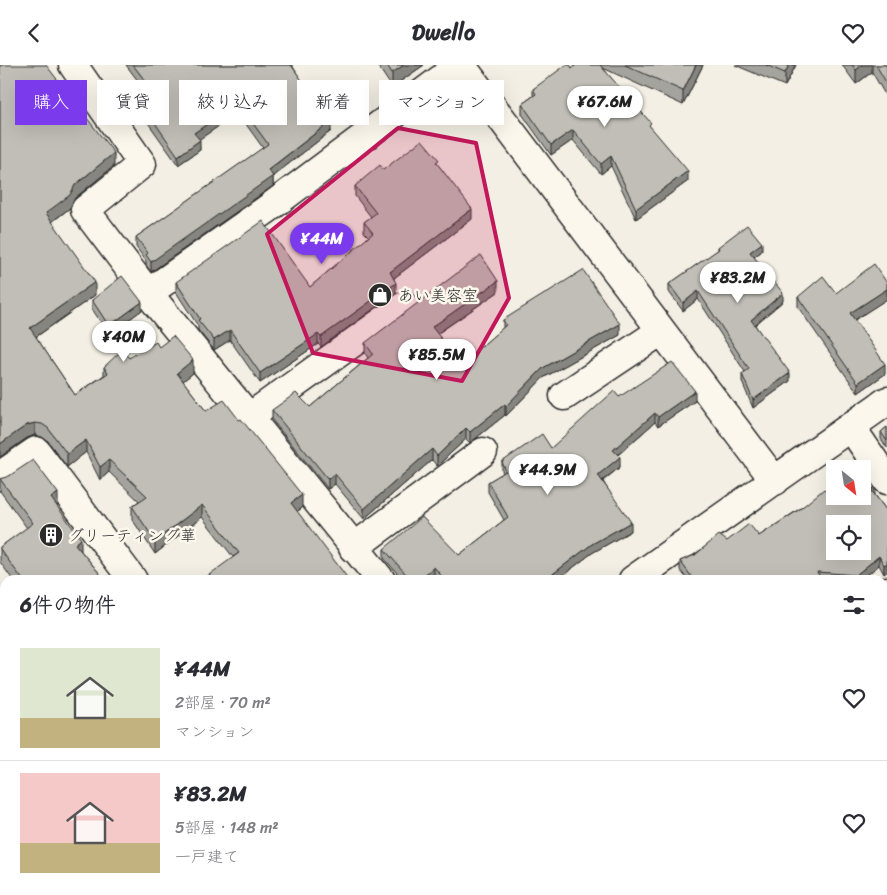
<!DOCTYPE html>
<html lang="ja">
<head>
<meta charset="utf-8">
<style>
	body { margin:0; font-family:Sriracha,"Klee One",sans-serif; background:#f2f2f3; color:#2b2b33; height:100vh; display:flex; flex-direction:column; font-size:19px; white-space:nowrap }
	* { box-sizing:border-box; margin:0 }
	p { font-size:16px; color:#7c7c81 }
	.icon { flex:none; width:28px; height:28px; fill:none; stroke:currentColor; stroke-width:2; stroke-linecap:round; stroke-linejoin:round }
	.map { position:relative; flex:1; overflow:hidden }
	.panel { position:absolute; left:0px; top:510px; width:888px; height:320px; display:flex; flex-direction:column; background:#fff; border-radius:15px 15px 0 0; box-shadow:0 5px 20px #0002 }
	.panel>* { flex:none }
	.hud { position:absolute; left:15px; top:15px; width:500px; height:45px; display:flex; gap:10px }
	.needle { width:32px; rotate:150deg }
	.fabs { position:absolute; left:826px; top:395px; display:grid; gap:10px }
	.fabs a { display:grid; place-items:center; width:45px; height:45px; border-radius:0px; background:#fff; box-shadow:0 5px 20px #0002; font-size:25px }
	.price { position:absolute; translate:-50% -42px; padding:0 11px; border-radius:18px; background:#fff; color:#222; font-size:16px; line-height:32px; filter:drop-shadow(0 1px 2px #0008) }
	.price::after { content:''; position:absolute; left:50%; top:30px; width:15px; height:11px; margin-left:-8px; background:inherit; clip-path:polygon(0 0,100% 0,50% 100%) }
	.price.current { background:#7c3aed; color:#fff }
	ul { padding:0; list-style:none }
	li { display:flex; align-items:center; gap:15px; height:125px; padding:0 20px }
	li+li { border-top:1px solid #e1e1e2 }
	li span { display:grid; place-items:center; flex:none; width:140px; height:100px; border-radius:0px; color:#555 }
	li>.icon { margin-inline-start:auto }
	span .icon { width:60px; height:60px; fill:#fffc; stroke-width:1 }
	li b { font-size:21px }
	h2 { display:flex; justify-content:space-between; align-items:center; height:60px; padding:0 20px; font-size:21px }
	.chip { padding:0 18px; border-radius:0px; background:#fff; box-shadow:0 5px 20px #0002; font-size:18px; line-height:45px }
	.chip.current { background:#7c3aed; color:#fff }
	header { display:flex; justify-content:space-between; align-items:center; height:65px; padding:0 20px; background:#fff; font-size:22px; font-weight:800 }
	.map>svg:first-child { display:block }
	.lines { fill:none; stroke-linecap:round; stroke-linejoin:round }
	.minor-casing { stroke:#2b2b2b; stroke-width:31 }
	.minor { stroke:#fbf7ec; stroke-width:28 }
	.wall { fill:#a5a39d; stroke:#2b2b2b }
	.shaded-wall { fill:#86857f; stroke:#2b2b2b }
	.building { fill:#c0beb6; stroke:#2b2b2b; fill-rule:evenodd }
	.marked { fill:#c2185b; fill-opacity:0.2; stroke:#c2185b; stroke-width:4; stroke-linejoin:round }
	.labels { text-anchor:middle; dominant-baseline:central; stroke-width:5; stroke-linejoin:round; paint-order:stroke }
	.poi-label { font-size:16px; fill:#2b2b2b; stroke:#fbf7ec; text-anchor:start }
</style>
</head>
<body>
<header><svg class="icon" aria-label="back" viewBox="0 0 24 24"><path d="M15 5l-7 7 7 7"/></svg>Dwello<svg class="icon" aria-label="heart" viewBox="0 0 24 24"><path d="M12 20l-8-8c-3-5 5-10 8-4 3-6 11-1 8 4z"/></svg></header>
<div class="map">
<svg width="887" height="830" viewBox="0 0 887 830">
	<rect width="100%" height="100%" fill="#f3efe4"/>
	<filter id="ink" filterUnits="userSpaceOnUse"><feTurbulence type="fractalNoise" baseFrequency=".02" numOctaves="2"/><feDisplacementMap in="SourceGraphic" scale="10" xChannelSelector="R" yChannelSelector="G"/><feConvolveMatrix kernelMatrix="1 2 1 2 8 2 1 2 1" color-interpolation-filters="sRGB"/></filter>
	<g filter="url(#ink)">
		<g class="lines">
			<!-- minor casing -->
			<g class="minor-casing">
				<path id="minor" d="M73 0 142 99 85 145 148 228 381 515
					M461 0 775 416
					M148 228 266 145 460 0
					M564 331 661 266
					M248 353 404 241
					M851 362 887 415
					M0 411 36 386 133 515
					M353 483 483 387
					M633 515 887 336
					M882 529 887 526
					M882 608 887 612
					M0 735 5 742
					M882 773 887 777
					M64 825 68 830
					M351 825 355 830
					M484 825 488 830
					M634 825 638 830
					M197 830 203 825"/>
			</g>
			<!-- minor -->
			<use href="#minor" class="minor"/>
		</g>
		<!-- wall -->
		<path class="wall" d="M0 0 114 101 75 133 70 143 52 157 95 230 36 272 75 330 104 310V302L159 282 193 308 183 316 206 346 302 443 233 492 202 452 155 489 132 454V441L139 436 109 407 100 415 86 387 67 402 48 376 42 372 35 370 27 373 0 392Z
			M126 0H292L331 66 273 111V121L151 207 146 200V196L136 182V172L263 83 238 48 199 74 200 85 178 100 139 45V35L148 29Z
			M377 0H424L392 22Z
			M576 0H703L683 40 603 3 651 63 688 116 636 154 611 101 601 109 573 75 551 90 522 49V39L533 31V24Z
			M735 0H796L785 21Z
			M842 0H887V33L872 7 856 19Z
			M439 101 472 154 394 213 396 228 321 282 318 279 260 318 230 275 214 285 198 265V261L176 227V217L310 222 369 172 364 167V157L371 152 355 131V121L383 105Z
			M718 182 762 186 754 192 783 236 755 260 790 316 753 343 742 317V309L745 307 698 234 683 246 669 227V219L718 185Z
			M887 218V234L854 255 885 309 858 328 798 242V232L836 228Z
			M498 227 437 269 461 299 503 263V255L620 270 543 313 506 351 505 350 470 378 466 374 437 401 432 395 364 454 335 419 328 424 272 355V345L310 342 368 293 365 288V278Z
			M92 235 142 245 109 269 92 244Z
			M619 332 695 336 658 361 655 357 618 390 620 402 603 416 631 466 592 488 557 515H437L434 511 429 515H403L384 493V484L459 490 504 455 488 427V417L503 408 502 406V397L551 383Z
			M887 362V383L881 374V367Z
			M0 414 58 441 57 442 81 486 105 515H13L0 497V482L27 463 0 426Z
			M826 426 875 430 887 446 884 509 879 500 861 515H688L680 505V496L727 476 759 471Z
			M5 539V681L0 675V542Z
			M887 570V585L883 582V573Z
			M882 617 884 618H887V682L882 676Z
			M887 695V745L882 741V699Z
			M369 825H471L476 830H371Z"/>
		<!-- shaded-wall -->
		<path class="shaded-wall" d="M404 0H424L392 22V8Z
			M696 0H703L683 40V26Z
			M789 0H796L785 21V8Z
			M862 0H872V7L856 19V5Z
			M238 38V48L194 78V68Z
			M331 56V66L273 111V121L151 207V197Z
			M573 65V75L551 90V80Z
			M200 75V85L178 100V91Z
			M114 88V101L75 133 70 143 46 161V148L75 120Z
			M611 91V101L601 109V99Z
			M688 106V116L636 154V144Z
			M472 144V154L390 216V207Z
			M762 178V186L750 195V187Z
			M498 216V227L432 272V262Z
			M95 217V230L30 276V263Z
			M396 218V228L321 282V272Z
			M887 224V234L850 258V248Z
			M698 226V234L683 246V238Z
			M783 228V236L751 263V255Z
			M142 237V245L109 269V261Z
			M620 259V270L543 313 506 351V341L543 303Z
			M230 265V275L214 285V275Z
			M318 269V279L260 318V308Z
			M193 295V308L177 321V308Z
			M885 299V309L858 328V318Z
			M790 308V316L753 343V335Z
			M695 326V336L658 361V352Z
			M505 339V350L470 378V367Z
			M655 348V357L613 394V385Z
			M35 358V370L27 373 0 392V379L27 360Z
			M466 363V374L437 401V391Z
			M86 375V387L67 402V389Z
			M432 384V395L364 454V444Z
			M620 392V402L598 419V410Z
			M109 395V407L100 415V402Z
			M335 409V419L328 424V414Z
			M875 422V431L871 425Z
			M58 428V441L51 446V433Z
			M302 430V443L291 451V438Z
			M202 440V452L155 489V476Z
			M631 457V466L592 488 557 515H545L592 479Z
			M81 474V487L75 479Z
			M879 491V500L861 515H856V510Z
			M887 498V507L884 509V500Z
			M434 502V511L429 515H418Z
			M7 825H27L20 830H0Z
			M372 825H376V830H372Z
			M699 825H708L703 830H694Z"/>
		<!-- building -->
		<path class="building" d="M0 0H46L114 88 75 120 70 130 46 148 95 217 30 263 75 330 108 308 104 302 122 285 129 293 156 277 159 282 173 271 193 295 177 308 206 346 224 335 239 355 241 354 302 430 291 438 349 515H202L239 488 202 440 155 476 132 441 147 431 109 395 100 402 86 375 67 389 48 363 42 359 35 358 27 360 0 379Z
			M133 0H291L331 56 268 105 273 111 151 197 146 190 148 188 136 172 268 79 238 38 194 68 200 75 178 91 139 35 153 26Z
			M387 0H404L392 8Z
			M566 0H570L572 3 576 0H600L651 58 649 60 688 106 636 144 611 91 601 99 573 65 551 80 522 39 536 29 533 24Z
			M625 0H696L683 26Z
			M766 0H789L785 8Z
			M852 0H862L856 5Z
			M876 0H887V19Z
			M422 75 439 95 436 97 472 144 390 207 396 218 321 272 318 269 260 308 230 265 214 275 198 255 200 254 176 217 263 156 310 222 373 168 364 157 376 148 355 121 380 100 383 105Z
			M747 160 762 178 750 187 783 228 751 255 790 308 753 335 742 309 749 304 698 226 683 238 669 219 719 184 718 182Z
			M481 190 498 216 432 262 461 299 506 260 503 255 583 205 620 259 543 303 506 341 505 339 470 367 466 363 437 391 432 384 364 444 335 409 328 414 272 345 296 328 310 342 373 289 365 278Z
			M874 199 887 218V224L850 248 885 299 858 318 798 232 823 211 836 228Z
			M122 211 142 237 109 261 92 235Z
			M672 297 695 326 658 352 655 348 613 385 620 392 598 410 631 457 592 479 545 515H445L434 502 418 515H411L384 484 422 452 459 490 508 452 488 417 506 406 502 397 542 369 551 383 614 326 619 332Z
			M887 362V376L881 367Z
			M33 395 58 428 51 433 81 474 75 479 105 515H23L0 484V482L33 458 0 414 9 411Z
			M862 408 875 422 871 425 887 446V498L884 500 879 491 856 510 817 507 822 515H694L680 496 695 490 719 470 727 476 749 459 759 471 800 444 824 424 826 426 835 420V431H862ZM835 459H862V486H835Z
			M5 539V668L0 662V542Z
			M887 570V577L883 573Z
			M882 617 884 618H887V673L882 667Z
			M887 695V736L882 731V699Z
			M0 741 5 742V825H7L0 830Z
			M884 794 887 796V830H775L780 825H882V796Z
			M379 825H471L476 830H382Z
			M657 825H699L695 830H651Z
			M620 826 624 830H615Z"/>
	</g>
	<!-- marked area -->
	<path class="marked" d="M398 63 476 78 509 233 462 316 313 288 267 169Z"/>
	<!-- icons -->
	<defs>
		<g id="shop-disc" transform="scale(1.25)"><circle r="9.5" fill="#2b2b2b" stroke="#fbf7ec"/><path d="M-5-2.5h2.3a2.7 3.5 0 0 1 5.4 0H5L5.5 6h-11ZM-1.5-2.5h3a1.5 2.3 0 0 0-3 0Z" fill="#fff"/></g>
		<g id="building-disc" transform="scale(1.25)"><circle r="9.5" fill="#2b2b2b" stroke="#fbf7ec"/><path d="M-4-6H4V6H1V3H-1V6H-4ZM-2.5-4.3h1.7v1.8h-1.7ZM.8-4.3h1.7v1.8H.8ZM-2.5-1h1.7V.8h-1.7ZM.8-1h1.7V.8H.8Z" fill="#fff"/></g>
	</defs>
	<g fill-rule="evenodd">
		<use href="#shop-disc" x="380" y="230"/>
		<use href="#building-disc" x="51" y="470"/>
	</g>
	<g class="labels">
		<!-- poi labels -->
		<g class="poi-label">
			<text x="398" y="230">あい美容室</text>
			<text x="68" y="470">グリーティング華</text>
		</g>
	</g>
</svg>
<div class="fabs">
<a><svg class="needle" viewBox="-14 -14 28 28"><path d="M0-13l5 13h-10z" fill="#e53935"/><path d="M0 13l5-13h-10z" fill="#7c7c81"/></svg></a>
<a><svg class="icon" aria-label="locate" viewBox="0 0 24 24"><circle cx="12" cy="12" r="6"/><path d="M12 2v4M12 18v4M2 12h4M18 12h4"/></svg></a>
</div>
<b class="price" style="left:605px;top:63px">¥67.6M</b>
<b class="price current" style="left:322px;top:200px">¥44M</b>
<b class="price" style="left:738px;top:239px">¥83.2M</b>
<b class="price" style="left:124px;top:298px">¥40M</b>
<b class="price" style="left:437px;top:316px">¥85.5M</b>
<b class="price" style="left:548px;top:431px">¥44.9M</b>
<div class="hud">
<a class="chip current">購入</a>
<a class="chip">賃貸</a>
<a class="chip">絞り込み</a>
<a class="chip">新着</a>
<a class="chip">マンション</a>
</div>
<section class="panel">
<h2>6件の物件<svg class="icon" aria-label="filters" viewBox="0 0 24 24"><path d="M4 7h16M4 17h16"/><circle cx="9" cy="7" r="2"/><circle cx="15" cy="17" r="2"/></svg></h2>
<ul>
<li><span style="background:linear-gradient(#dfe7d0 70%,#c2b280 0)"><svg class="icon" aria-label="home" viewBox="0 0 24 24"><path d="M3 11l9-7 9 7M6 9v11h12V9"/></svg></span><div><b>¥44M</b><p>2部屋 · 70 m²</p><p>マンション</p></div><svg class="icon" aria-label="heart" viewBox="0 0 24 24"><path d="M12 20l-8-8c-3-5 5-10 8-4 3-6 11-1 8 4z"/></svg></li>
<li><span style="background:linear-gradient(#f6c9c9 70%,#c2b280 0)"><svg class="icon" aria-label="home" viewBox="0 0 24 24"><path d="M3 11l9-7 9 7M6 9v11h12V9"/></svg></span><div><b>¥83.2M</b><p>5部屋 · 148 m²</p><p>一戸建て</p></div><svg class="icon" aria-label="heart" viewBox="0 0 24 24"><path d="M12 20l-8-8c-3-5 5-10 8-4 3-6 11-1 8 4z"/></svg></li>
</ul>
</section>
</div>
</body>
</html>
